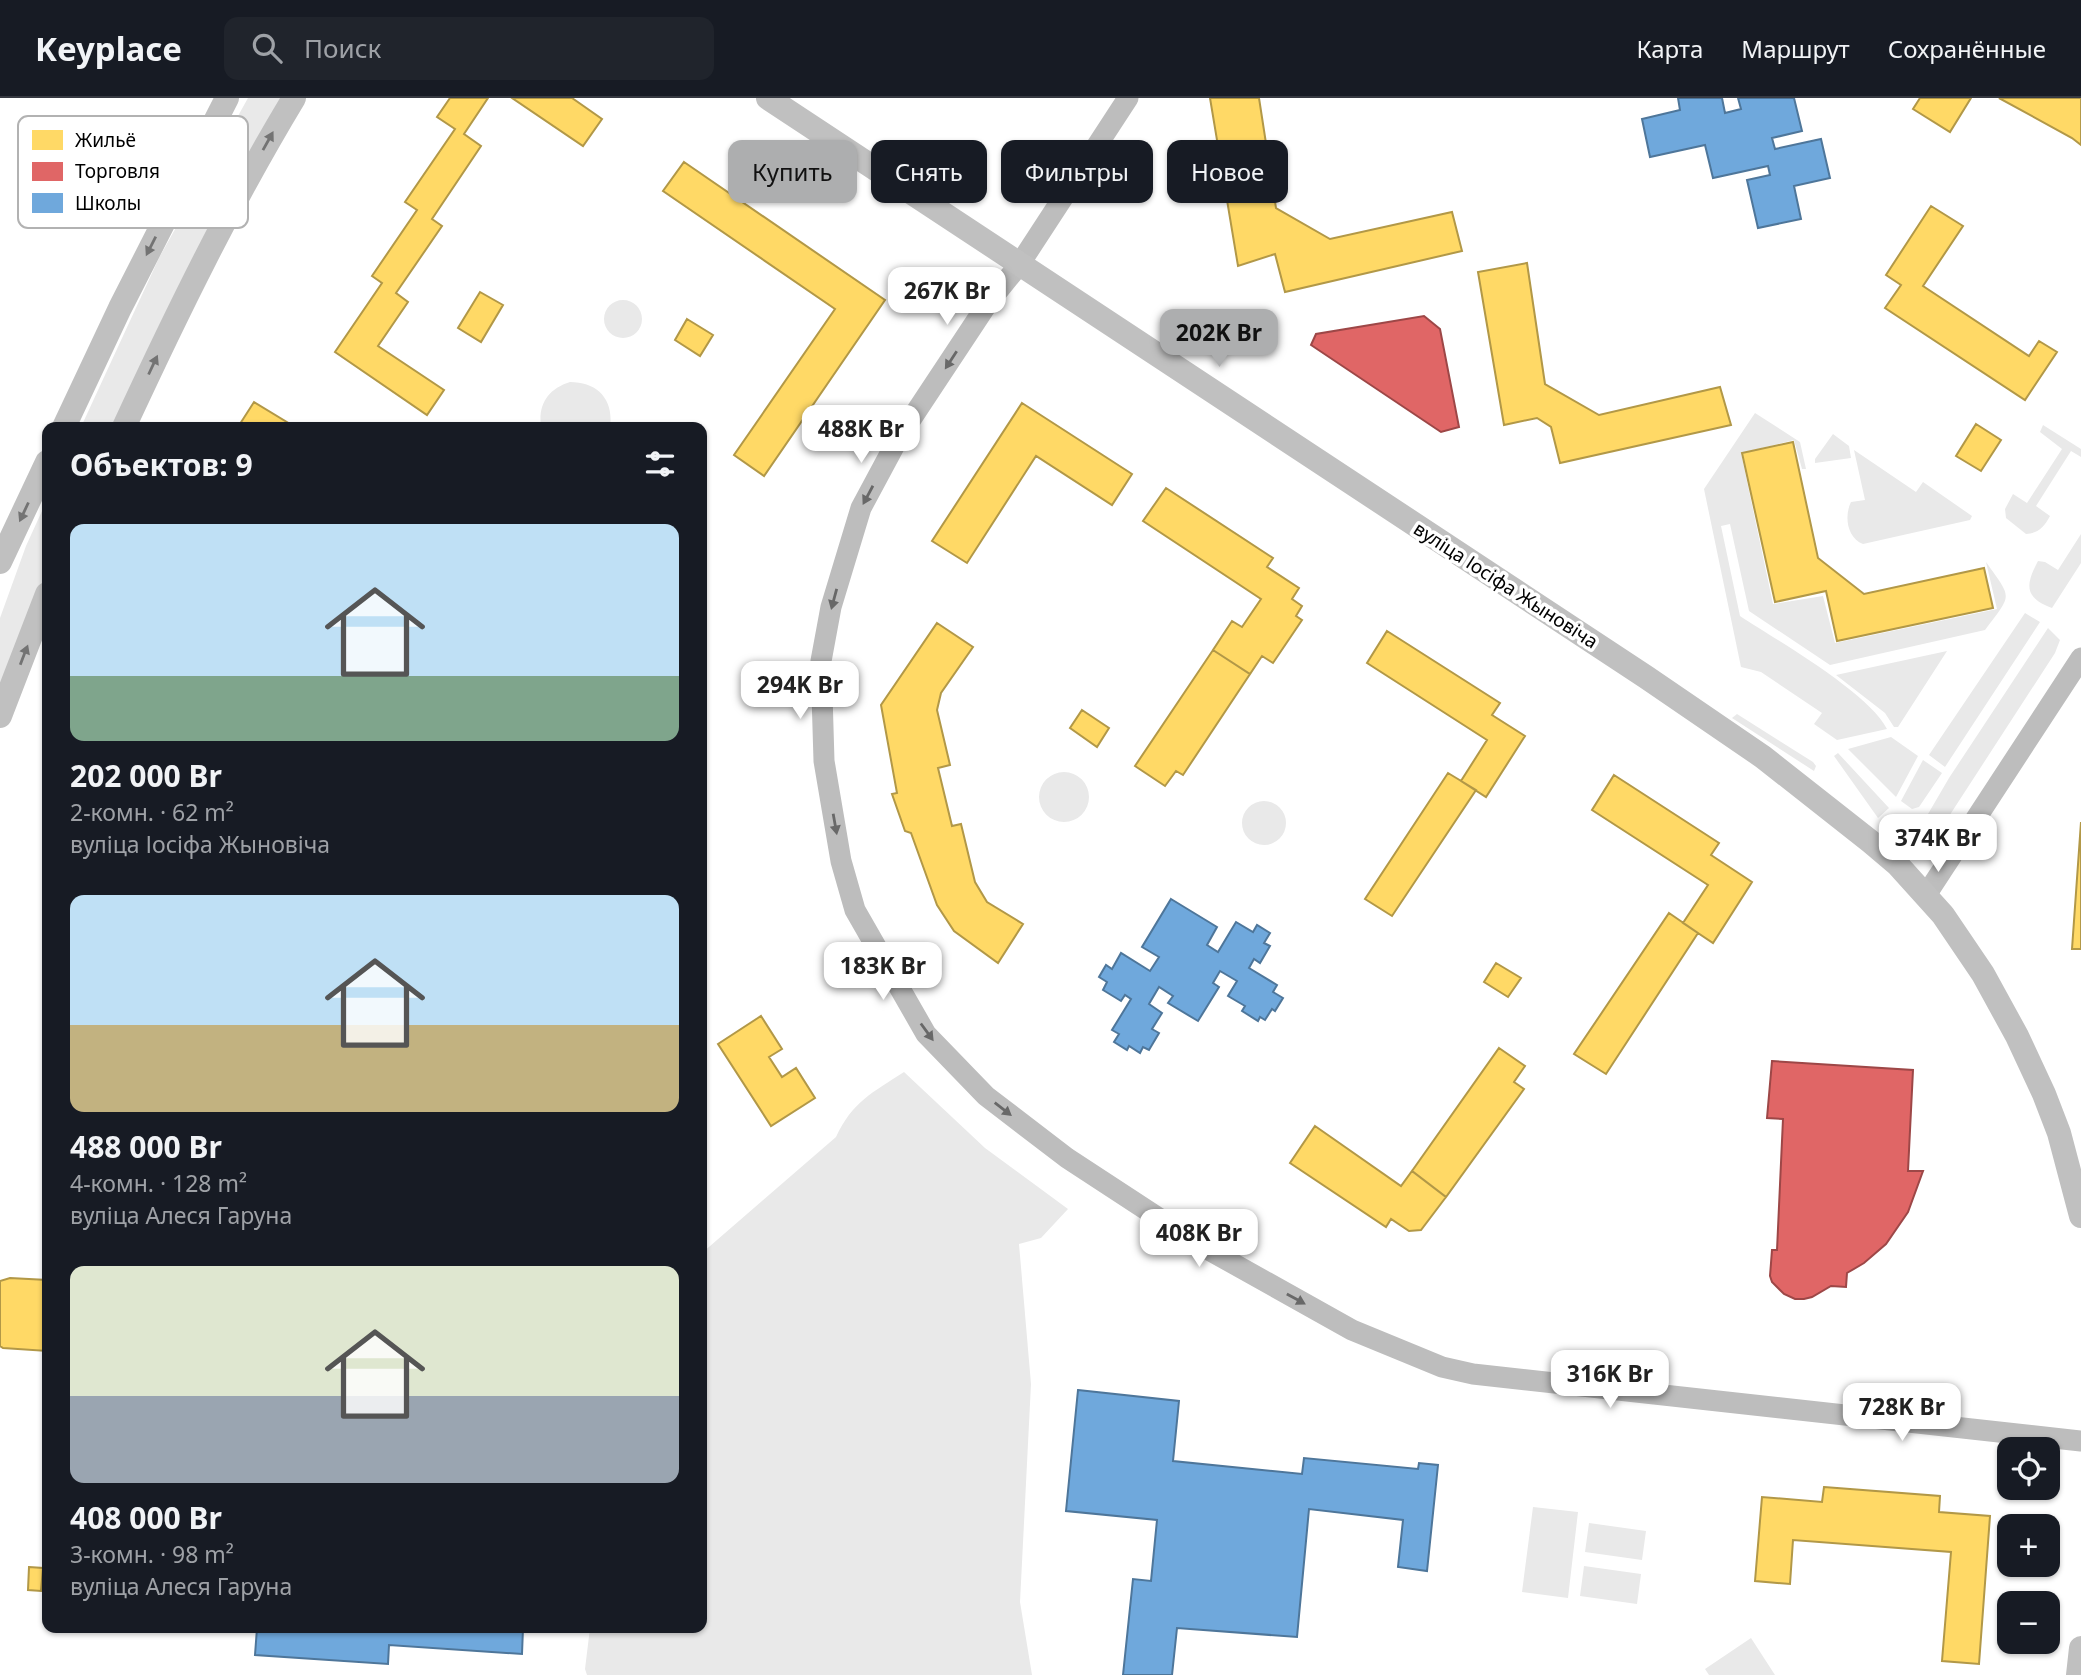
<!DOCTYPE html>
<html lang="ru">
<head>
<meta charset="utf-8">
<style>
	body { margin:0; font-family:"Noto Sans",sans-serif; background:#20242c; color:#f1f3f6; height:100vh; display:flex; flex-direction:column; font-size:26px; white-space:nowrap }
	* { box-sizing:border-box; margin:0 }
	p { font-size:23px; color:#9ea1a6 }
	.icon { flex:none; width:38px; height:38px; fill:none; stroke:currentColor; stroke-width:2; stroke-linecap:round; stroke-linejoin:round }
	.map { position:relative; flex:1; overflow:hidden }
	.side { position:absolute; left:42px; top:324px; width:665px; height:1211px; display:flex; flex-direction:column; background:#171b24; border-radius:14px; box-shadow:0 2px 5px #0004 }
	.side>* { flex:none }
	.hud { position:absolute; left:728px; top:42px; width:665px; height:63px; display:flex; gap:14px }
	.buttons { position:absolute; left:1997px; top:1339px; display:grid; gap:14px }
	.buttons a { display:grid; place-items:center; width:63px; height:63px; border-radius:14px; background:#171b24; box-shadow:0 2px 5px #0004; font-size:35px }
	.price { position:absolute; translate:-50% -60px; padding:0 16px; border-radius:14px; background:#fff; color:#222; font-size:23px; line-height:46px; filter:drop-shadow(0 2px 4px #0008) }
	.price::after { content:''; position:absolute; left:50%; top:42px; width:21px; height:16px; margin-left:-10px; background:inherit; clip-path:polygon(0 0,100% 0,50% 100%) }
	.price.current { background:#adaeaf; color:#111 }
	ul { padding:0; list-style:none }
	li { display:grid; align-content:center; gap:14px; height:371px; padding:0 28px }
	li span { display:grid; place-items:center; height:217px; border-radius:14px; color:#555 }
	li>.icon { margin-inline-start:auto }
	span .icon { width:126px; height:126px; fill:#fffc; stroke-width:1 }
	li b { font-size:30px }
	h2 { display:flex; justify-content:space-between; align-items:center; height:84px; padding:0 28px; font-size:30px }
	.pill { padding:0 24px; border-radius:14px; background:#171b24; box-shadow:0 2px 5px #0004; font-size:24px; line-height:63px }
	.pill.current { background:#adaeaf; color:#111 }
	header { display:flex; align-items:center; gap:42px; box-sizing:border-box; height:98px; padding:0 35px; background:#171b24; border-bottom:2px solid #363941 }
	header strong { font-size:33px }
	nav { display:flex; gap:38px; margin-inline-start:auto; font-size:24px }
	.search { width:490px; height:63px; background:#20242c; display:flex; align-items:center; gap:18px; box-sizing:border-box; padding:0 24px; border-radius:14px; color:#9ea1a6; font-size:26px }
	.map>svg:first-child { display:block }
	.green { fill:#e9e9e9 }
	.homes { fill:#ffd966; stroke:#b29847; stroke-width:2 }
	.shops { fill:#e06666; stroke:#9d4747; stroke-width:2 }
	.schools { fill:#6fa8dc; stroke:#4e769a; stroke-width:2 }
	.lines { fill:none; stroke-linecap:round; stroke-linejoin:round }
	.tertiary { stroke:#bdbdbd; stroke-width:21 }
	.secondary { stroke:#c0c0c0; stroke-width:24 }
	.oneway { fill:#737373 }
	.oneway2 { fill:#686868 }
	.labels { text-anchor:middle; dominant-baseline:central; stroke-width:7; stroke-linejoin:round; paint-order:stroke }
	.street-label { font-size:19px; fill:#000; stroke:#fff }
	.key { fill:#fff; stroke:#b2b2b2; stroke-width:2 }
	.key-label { font-size:19px; fill:#000 }
</style>
</head>
<body>
<header>
<strong>Keyplace</strong>
<div class="search"><svg class="icon" aria-label="search" viewBox="0 0 24 24"><circle cx="10" cy="10" r="6"/><path d="M15 15l6 6"/></svg>Поиск</div>
<nav><a>Карта</a><a>Маршрут</a><a>Сохранённые</a></nav>
</header>
<div class="map">
<svg width="2081" height="1577" viewBox="0 0 2081 1577">
	<rect width="100%" height="100%" fill="#fff"/>
	<!-- green -->
	<path class="green" d="M248 0H282L113 329H81L159 160Z
		M604 221a19 19 0 1 1 38 0a19 19 0 1 1-38 0Z
		M570 284C597 284 614 301 610 329H541C538 306 548 291 570 284Z
		M1755 315 1800 344 1806 371H1802L1794 342 1741 355 1773 506 1823 498 1835 545 1997 511 1986 464C2012 501 2013 495 1985 532L1830 567 1749 513 1730 426 1721 428 1740 518C1778 543 1868 594 1887 631L1837 642 1814 626 1822 615 1761 574 1741 569 1704 391Z
		M2043 327 2081 351V359L2071 353 2036 408 2050 418C2044 429 2039 435 2026 436L2006 420 2005 411 2013 396 2027 405 2062 351 2040 334Z
		M1833 336 1849 348 1851 360 1815 365V361Z
		M1854 352 1916 394 1923 384 1972 418 1970 422 1863 446C1847 440 1844 418 1851 404L1865 402Z
		M47 402V481L0 595V520L26 448Z
		M2081 436V465L2052 510C2023 499 2026 486 2038 463L2045 464 2058 472Z
		M2025 515 2040 524 1945 669 1929 657Z
		M2048 530 2060 542 2055 555 1942 729 1928 716 1949 680Z
		M1947 553 1898 629H1894L1885 615 1836 577Z
		M1737 616 1813 664 1816 668 1814 673 1732 620Z
		M1891 639 1918 658 1896 699 1848 651Z
		M1838 655 1889 710 1878 720 1834 658Z
		M1923 662 1942 675 1919 709 1912 711 1901 703Z
		M1039 699a25 25 0 1 1 50 0a25 25 0 1 1-50 0Z
		M1242 725a22 22 0 1 1 44 0a22 22 0 1 1-44 0Z
		M904 974 985 1050 1068 1111 1041 1140 1019 1146 1031 1286 1020 1504 1032 1577H587L585 1571 590 1530H702V1155L836 1039C853 1003 872 995 904 974Z
		M1533 1409 1578 1414 1568 1500 1522 1494Z
		M1589 1425 1646 1433 1642 1462 1585 1454Z
		M1584 1468 1641 1476 1637 1506 1580 1498Z
		M1751 1540 1775 1577H1709L1705 1571Z"/>
	<!-- homes -->
	<path class="homes" d="M450 0H488L464 36 481 48 432 121 442 128 396 195 408 204 378 248 444 292 427 317 335 254 382 185 372 178 417 112 405 104 455 31 437 19Z
		M512 0H572L602 21 583 48Z
		M1210 0H1259L1276 110 1330 141 1452 114 1462 153 1285 194 1275 156 1238 168Z
		M1920 0H1971L1950 34 1913 11Z
		M1999 0H2081V47L2072 40Z
		M684 64 885 202 764 378 734 357 835 211 663 93Z
		M1931 108 1963 128 1923 188 2029 258 2039 243 2057 254 2025 302 1885 210 1901 187 1886 177Z
		M1527 165 1545 286 1599 317 1720 289 1731 327 1560 365 1551 329 1537 320 1504 327 1478 174Z
		M480 194 503 207 481 244 458 230Z
		M687 221 713 237 700 258 675 242Z
		M254 304 295 329H238Z
		M1022 305 1132 376 1112 407 1036 358 967 465 932 443Z
		M1976 326 2001 342 1981 373 1956 358Z
		M1793 344 1818 460 1864 496 1984 470 1993 510 1837 543 1826 493 1775 504 1742 355Z
		M1166 390 1273 460 1267 469 1299 490 1292 501 1302 508 1296 518 1302 522 1273 565 1262 558 1250 576 1213 552 1232 523 1242 529 1261 501 1143 423Z
		M937 525 973 549 941 595 937 612 950 667 938 670 952 728 961 726 975 784 987 804 1023 826 998 865 954 833 937 807 911 735 905 733 892 696 897 695 881 607Z
		M1387 533 1500 605 1492 617 1525 638 1486 699 1461 683 1487 642 1367 565Z
		M1213 552 1250 576 1183 677 1176 673 1165 688 1135 668Z
		M1082 612 1109 630 1097 649 1070 630Z
		M1448 675 1476 692 1392 818 1365 801Z
		M1614 677 1719 745 1711 757 1752 784 1713 845 1683 825 1708 787 1592 712Z
		M2081 724V851H2072Z
		M1669 815 1698 835 1606 976 1574 956Z
		M1496 865 1521 880 1508 899 1484 884Z
		M761 918 782 951 769 959 782 979 796 970 815 1000 771 1028 718 946Z
		M1499 950 1525 968 1514 984 1524 991 1446 1099 1412 1073Z
		M1315 1028 1401 1088 1412 1073 1446 1099 1421 1132 1409 1133 1391 1121 1386 1129 1290 1065Z
		M10 1180 47 1182V1253L3 1250 0 1248V1183Z
		M1824 1389 1940 1398 1939 1414 1990 1418 1979 1566 1942 1563 1951 1454 1793 1442 1790 1486 1755 1483 1762 1399 1822 1404Z
		M29 1469 43 1470 41 1493 28 1492Z"/>
	<!-- shops -->
	<path class="shops" d="M1424 218 1440 231 1459 329 1441 334 1311 247 1316 236Z
		M1772 963 1913 972 1908 1073H1923L1908 1114 1886 1146 1864 1165 1847 1175 1846 1189 1831 1188 1812 1199 1804 1201H1795L1784 1196 1772 1184 1770 1178 1772 1152H1777L1783 1021 1767 1020Z"/>
	<!-- schools -->
	<path class="schools" d="M1678 0H1722L1725 15 1741 11 1738 0H1794L1802 33 1772 40 1775 51 1821 41 1830 80 1794 88 1801 121 1758 130 1747 82 1770 77 1768 68 1713 80 1705 47 1650 59 1642 21 1680 12Z
		M1171 801 1217 829 1207 847 1218 854 1236 824 1253 834 1257 827 1270 835 1264 845 1270 848 1260 865 1254 861 1249 870 1277 887 1273 894 1283 900 1275 913 1272 911 1265 922 1260 919 1258 923 1242 913 1245 908 1228 898 1237 883 1220 873 1213 885 1219 889 1198 923 1168 905 1173 898 1159 889 1149 906 1162 915 1152 931 1159 935 1149 952 1143 949 1140 955 1129 948 1127 952 1114 944 1119 936 1112 932 1131 901 1125 897 1121 903 1103 892 1107 884 1099 879 1106 867 1112 871 1121 855 1150 873 1159 859 1142 849Z
		M1078 1292 1179 1303 1173 1363 1302 1376 1304 1360 1418 1371 1419 1365 1438 1367 1427 1473 1398 1469 1403 1422 1309 1411 1297 1539 1177 1530 1172 1577H1123L1133 1481 1151 1483 1157 1422 1066 1413Z
		M257 1530H523L522 1556 389 1547 388 1566 255 1557Z"/>
	<g class="lines">
		<!-- tertiary -->
		<path class="tertiary" d="M1128 0 1019 167 988 205 898 341 861 410 831 509 821 563 824 663 841 763 855 812 926 936 986 998 1067 1060 1200 1147 1352 1232 1442 1269 1473 1276 2081 1343
			M1926 797 2081 560"/>
		<!-- secondary -->
		<path class="secondary" d="M768 0 1646 579 1763 659 1871 744 1897 766 1943 817 1983 876 2017 938 2044 996 2059 1035 2081 1118
			M64 329 120 210 227 0
			M124 329C176 217 230 106 294 0
			M0 464 47 364
			M0 618 47 496
			M2078 1577 2081 1550"/>
	</g>
	<!-- one-way arrows -->
	<defs><path id="oneway-solid" d="M-6-.8H1V-3.2L6.5 0L1 3.2V.8H-6Z" transform="scale(1.75)"/></defs>
	<g class="oneway">
		<use href="#oneway-solid" transform="translate(268 43) rotate(-61)"/>
		<use href="#oneway-solid" transform="translate(151 148) rotate(117)"/>
		<use href="#oneway-solid" transform="translate(153 267) rotate(-65)"/>
		<use href="#oneway-solid" transform="translate(24 414) rotate(115)"/>
		<use href="#oneway-solid" transform="translate(24 557) rotate(-69)"/>
	</g>
	<g class="oneway2">
		<use href="#oneway-solid" transform="translate(951 262) rotate(123)"/>
		<use href="#oneway-solid" transform="translate(868 397) rotate(118)"/>
		<use href="#oneway-solid" transform="translate(834 501) rotate(105)"/>
		<use href="#oneway-solid" transform="translate(835 726) rotate(80)"/>
		<use href="#oneway-solid" transform="translate(927 934) rotate(54)"/>
		<use href="#oneway-solid" transform="translate(1003 1011) rotate(38)"/>
		<use href="#oneway-solid" transform="translate(1296 1201) rotate(29)"/>
	</g>
	<g class="labels">
		<!-- street labels -->
		<g class="street-label">
			<text transform="translate(1506 487) rotate(33)">вуліца Іосіфа Жыновіча</text>
		</g>
	</g>
	<!-- legend -->
	<rect x="18" y="18" width="230" height="112" rx="10" class="key"/>
	<rect x="32" y="32" width="31" height="20" fill="#ffd966"/>
	<rect x="32" y="64" width="31" height="19" fill="#e06666"/>
	<rect x="32" y="95" width="31" height="20" fill="#6fa8dc"/>
	<g class="key-label">
		<text x="75" y="49">Жильё</text>
		<text x="75" y="80">Торговля</text>
		<text x="75" y="112">Школы</text>
	</g>
</svg>
<div class="buttons">
<a><svg class="icon" aria-label="locate" viewBox="0 0 24 24"><circle cx="12" cy="12" r="6"/><path d="M12 2v4M12 18v4M2 12h4M18 12h4"/></svg></a>
<a>+</a>
<a>−</a>
</div>
<b class="price" style="left:947px;top:229px">267K Br</b>
<b class="price current" style="left:1219px;top:271px">202K Br</b>
<b class="price" style="left:861px;top:367px">488K Br</b>
<b class="price" style="left:800px;top:623px">294K Br</b>
<b class="price" style="left:1938px;top:776px">374K Br</b>
<b class="price" style="left:883px;top:904px">183K Br</b>
<b class="price" style="left:1199px;top:1171px">408K Br</b>
<b class="price" style="left:1610px;top:1312px">316K Br</b>
<b class="price" style="left:1902px;top:1345px">728K Br</b>
<div class="hud">
<a class="pill current">Купить</a>
<a class="pill">Снять</a>
<a class="pill">Фильтры</a>
<a class="pill">Новое</a>
</div>
<section class="side">
<h2>Объектов: 9<svg class="icon" aria-label="filters" viewBox="0 0 24 24"><path d="M4 7h16M4 17h16"/><circle cx="9" cy="7" r="2"/><circle cx="15" cy="17" r="2"/></svg></h2>
<ul>
<li><span style="background:linear-gradient(#bfe0f5 70%,#7fa58c 0)"><svg class="icon" aria-label="home" viewBox="0 0 24 24"><path d="M3 11l9-7 9 7M6 9v11h12V9"/></svg></span><div><b>202 000 Br</b><p>2-комн. · 62 m²</p><p>вуліца Іосіфа Жыновіча</p></div></li>
<li><span style="background:linear-gradient(#bfe0f5 60%,#c2b280 0)"><svg class="icon" aria-label="home" viewBox="0 0 24 24"><path d="M3 11l9-7 9 7M6 9v11h12V9"/></svg></span><div><b>488 000 Br</b><p>4-комн. · 128 m²</p><p>вуліца Алеся Гаруна</p></div></li>
<li><span style="background:linear-gradient(#dfe7d0 60%,#9aa5b1 0)"><svg class="icon" aria-label="home" viewBox="0 0 24 24"><path d="M3 11l9-7 9 7M6 9v11h12V9"/></svg></span><div><b>408 000 Br</b><p>3-комн. · 98 m²</p><p>вуліца Алеся Гаруна</p></div></li>
</ul>
</section>
</div>
</body>
</html>
